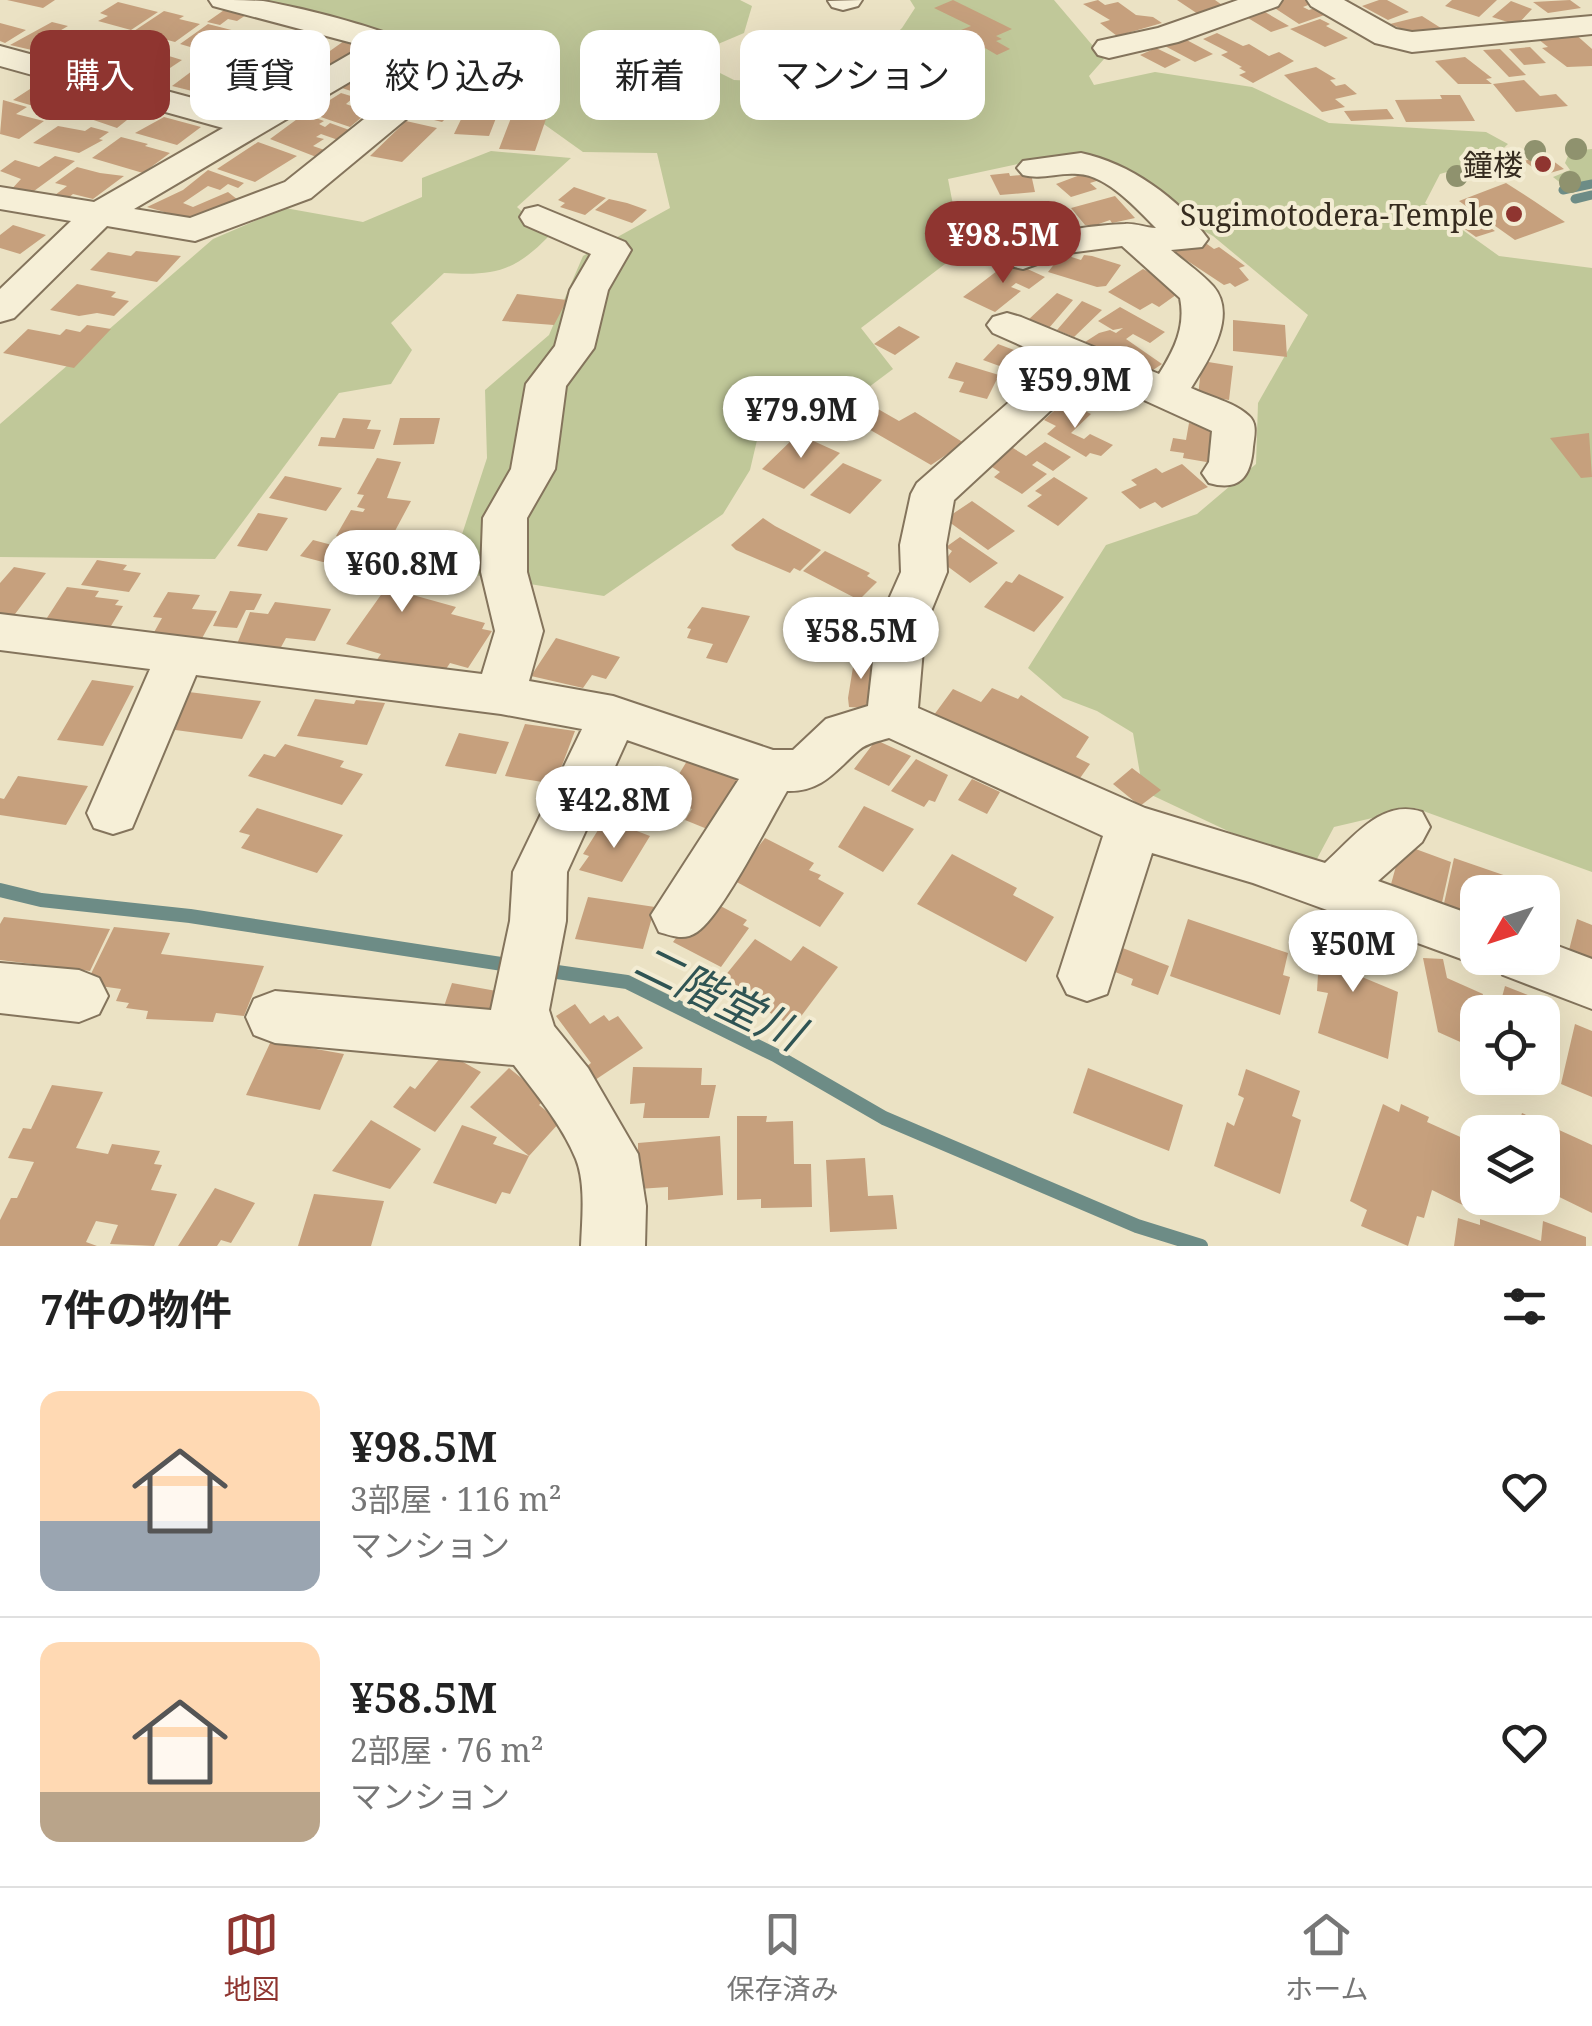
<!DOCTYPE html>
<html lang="ja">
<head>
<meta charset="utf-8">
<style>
	body { margin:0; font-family:"Noto Serif","Noto Sans JP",serif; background:#f2f2f2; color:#222; height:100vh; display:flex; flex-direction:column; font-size:38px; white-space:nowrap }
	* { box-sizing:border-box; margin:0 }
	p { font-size:32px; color:#767676 }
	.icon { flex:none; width:55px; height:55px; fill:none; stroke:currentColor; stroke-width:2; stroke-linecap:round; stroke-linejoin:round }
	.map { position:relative; height:1246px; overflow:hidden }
	.side { display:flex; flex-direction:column; background:#fff; flex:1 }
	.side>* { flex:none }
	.hud { position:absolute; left:30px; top:30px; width:1000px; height:90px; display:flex; gap:20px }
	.needle { width:65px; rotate:231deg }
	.buttons { position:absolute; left:1460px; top:875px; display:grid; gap:20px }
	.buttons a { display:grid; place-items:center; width:100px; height:100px; border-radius:20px; background:#fff; box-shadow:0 10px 40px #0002; font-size:50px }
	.price { position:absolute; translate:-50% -85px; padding:0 22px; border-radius:35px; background:#fff; color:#222; font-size:32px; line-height:65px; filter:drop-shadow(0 2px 5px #0008) }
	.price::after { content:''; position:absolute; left:50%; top:60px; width:30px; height:22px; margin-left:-15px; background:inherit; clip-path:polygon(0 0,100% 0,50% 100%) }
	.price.selected { background:#8f3530; color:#fff }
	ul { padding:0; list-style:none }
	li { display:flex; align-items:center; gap:30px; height:250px; padding:0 40px }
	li+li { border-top:2px solid #e0e0e0 }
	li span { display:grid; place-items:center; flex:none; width:280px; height:200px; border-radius:20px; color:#555 }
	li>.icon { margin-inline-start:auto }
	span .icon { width:120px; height:120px; fill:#fffc; stroke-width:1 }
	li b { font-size:42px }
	h2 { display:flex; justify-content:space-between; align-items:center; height:120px; padding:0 40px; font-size:42px }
	.tag { padding:0 35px; border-radius:20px; background:#fff; box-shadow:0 10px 40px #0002; font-size:35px; line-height:90px }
	.tag.selected { background:#8f3530; color:#fff }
	.dock { display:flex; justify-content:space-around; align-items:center; height:140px; border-top:2px solid #e0e0e0; background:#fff; font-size:28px; color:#767676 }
	.dock a { display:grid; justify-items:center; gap:5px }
	.dock .selected { color:#8f3530 }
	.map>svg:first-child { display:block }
	.green { fill:#c0c899 }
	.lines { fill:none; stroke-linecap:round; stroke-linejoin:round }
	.stream-far1 { stroke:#6d8c86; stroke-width:9 }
	.stream { stroke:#6d8c86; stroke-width:14 }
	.building { fill:#c6a07d }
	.minor-casing { stroke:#84745c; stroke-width:4 }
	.minor { fill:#f6efd7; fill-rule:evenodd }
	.tree { fill:#8f926e }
	.poi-dot { fill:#8f3530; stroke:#f3ecd3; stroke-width:4 }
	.labels { text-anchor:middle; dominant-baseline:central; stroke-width:8; stroke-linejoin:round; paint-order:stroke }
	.far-poi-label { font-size:30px; fill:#352b1f; stroke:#f3ecd3; text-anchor:end }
	.near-water-label { font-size:45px; font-style:italic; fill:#2f5454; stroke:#f3ecd3 }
</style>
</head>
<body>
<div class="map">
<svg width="1592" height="1246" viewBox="0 0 1592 1246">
	<rect width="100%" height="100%" fill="#ebe2c4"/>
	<!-- green -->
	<path class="green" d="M257 0H740L752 6 744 33 711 47 694 60 734 80 776 82 867 61 902 28 915 8 910 0H1054L1104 59 1089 76 1094 85 1155 72 1252 87 1329 123 1486 132 1508 144 1492 159 1440 174 1425 203 1499 256 1592 268V872L1415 808 1334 827 1311 870 1143 791 1133 733 1097 711 1063 698 1028 668 1106 545 1197 514 1256 464 1258 403 1308 315 1213 236 1064 154 948 179 962 251 861 328 893 369 865 390 766 402 750 470 723 514 604 596 450 571 487 458 485 390 549 335 583 256 670 208 657 153 583 152 513 102 399 36Z
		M1592 149V183L1567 188 1553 177 1570 170 1565 163 1570 151Z
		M491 151 571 158 517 207 549 236C514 272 494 276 444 273L391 323 412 350 391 384 339 393 215 559 0 557V424L213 239 285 208 363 222 422 197V178Z"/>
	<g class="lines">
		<!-- stream-far1 -->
		<path class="stream-far1" d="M1563 190 1592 184
			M1575 199 1592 195"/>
		<!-- stream -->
		<path class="stream" d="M0 890 41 900 190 916 515 966
			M543 970 627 982 775 1055 884 1118 1137 1226 1201 1246"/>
	</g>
	<!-- building -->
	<path class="building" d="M7 0H55L43 8Z
		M953 0 1012 29 996 36 1002 39 996 41 1010 49 997 55 985 48 977 51 960 41 967 38 956 32 971 26 934 8Z
		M1098 0 1105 5 1118 2 1136 15 1153 17 1162 23 1117 36 1100 23 1110 20 1083 4Z
		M1177 0H1215L1225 7 1198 14Z
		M1283 0H1312L1316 2 1303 7 1309 10 1321 6 1333 12 1299 24 1270 5Z
		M1379 0H1387L1409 12 1388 20 1362 6Z
		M1452 0H1497L1479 17 1445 6Z
		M1570 0 1581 8 1548 13 1533 2Z
		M1511 1 1532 9 1517 25 1492 17Z
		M118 2 158 12 131 30 98 21 108 16 100 13Z
		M227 8 249 13 237 21 228 19 220 25 207 22Z
		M164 11 184 16 179 19 200 24 175 42 134 31Z
		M1265 12 1289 26 1271 32 1248 18Z
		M1422 16 1444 30 1419 36 1390 24Z
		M1320 19 1330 24 1326 26 1348 38 1325 47 1290 29Z
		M52 22 68 26 51 36 84 41 62 57 10 45Z
		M0 23 26 30 5 43 0 41Z
		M208 24 247 34V36L221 56 180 44Z
		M1217 33 1243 46 1249 44 1269 56 1279 52 1294 61 1253 83 1239 75 1246 72 1239 68 1242 67 1221 55 1228 52 1203 39Z
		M1574 33 1592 49V66L1567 67 1542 48 1548 47 1538 39Z
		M284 35 304 40 268 65 227 54 252 37 273 42Z
		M1181 37 1213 54 1195 62 1163 45Z
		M100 40H101L136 49 106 67 74 59Z
		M344 41 365 47 334 65 323 62 326 60 320 58Z
		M145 46 162 51 159 53 182 60 152 80 114 66Z
		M1530 47 1546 63 1524 65 1509 49Z
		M1156 48 1181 60 1165 68 1140 55Z
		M1500 49 1526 75 1509 77 1483 50Z
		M1465 57 1492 78 1486 79 1492 84H1458L1435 61Z
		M284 59 299 62 328 69 313 78 272 68Z
		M377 65 400 73 392 79 399 81 389 88 397 90 381 101 342 88Z
		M1316 67 1336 79 1330 80 1336 86 1345 84 1357 94 1335 99 1345 107 1322 112 1284 75Z
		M196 68 212 72 210 74 230 79 208 95 172 86Z
		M247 77 267 86 284 90 255 106 221 91Z
		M1524 80 1540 96 1556 94 1568 106 1516 112 1493 84Z
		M58 84 91 97 64 115 13 100 30 89 44 93Z
		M437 90 468 97 442 122 410 114Z
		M341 93 354 97 346 104 368 112 350 127 309 113Z
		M1440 95H1460L1475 121 1406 122 1395 100 1442 99Z
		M3 100 27 107 16 114 44 121 19 139 0 134Z
		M103 101 122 107 126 104 142 108 117 128 76 114 92 103Z
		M1387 109 1394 119 1351 121 1344 111Z
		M465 111 498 113 489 136 454 134Z
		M304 114 324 121 319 124 325 127 330 123 352 131 341 141 321 134 316 137 324 139 313 146 333 153 324 160 270 139Z
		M164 117 201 127 177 145 135 133Z
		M511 118 546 119 535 151 499 149Z
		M406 121 437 128 402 162 370 156Z
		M58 126 85 131 91 127 109 132 99 139 103 140 79 153 33 143Z
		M121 137 148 144 145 146 170 153 143 173 92 158Z
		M258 142 297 156 255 182 217 169Z
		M1545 155 1564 169 1543 175 1524 161Z
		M55 156 75 161 34 191 25 195 9 192 21 179 0 171 15 160 39 167Z
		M77 167 100 173 124 176 93 199 73 194 68 198 55 195 67 186 55 183Z
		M208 170 244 183 238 188 228 184 220 190 208 186 183 203 193 207 228 192 238 200 192 220 147 207 183 190Z
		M1009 173 1010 176 1031 174 1035 192 1000 195 990 175Z
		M1077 173 1103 179 1090 183 1097 189 1071 197 1056 184 1080 175Z
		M1506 183 1534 201 1565 222 1515 240 1491 223 1485 224 1495 231 1476 237 1452 220 1471 213 1481 217 1459 201Z
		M574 187 606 198 585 215 560 207 565 203 558 200Z
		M1115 196 1135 218 1112 223 1110 220 1093 226 1085 225 1071 208Z
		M609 199 627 203 647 210 632 223 595 210Z
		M1030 216 1054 235 1008 251 981 233Z
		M13 225 46 235 20 254 0 248V235Z
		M1207 244 1214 249 1219 247 1245 266 1239 268 1249 280 1235 287 1230 283 1224 285 1171 250Z
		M136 251 181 256 157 282 90 270 108 252 131 256Z
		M1062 254 1081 260 1084 255 1092 256 1121 265 1106 286 1097 287 1048 272Z
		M1010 261 1045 277 1029 289 1016 283 1011 287 1021 291 995 312 963 297Z
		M1143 269 1166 281 1180 292 1159 307 1152 303 1140 310 1108 292Z
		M77 284 116 292 111 297 129 301 114 316 97 313 79 316 50 310Z
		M1057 293 1073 300 1049 328 1028 320Z
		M517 294 567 300 554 325 502 321Z
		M1082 301 1102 310 1074 337 1057 330Z
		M1120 307 1165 332 1150 343 1133 334 1126 339 1162 364 1147 374 1085 342 1099 333 1110 330 1116 333 1123 328 1113 330 1098 321Z
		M1233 320 1285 325 1287 357 1233 351Z
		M87 325 111 329 74 368 3 353 28 329 60 335 66 329 80 332Z
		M899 326 920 337 895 355 874 344Z
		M998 344 1046 362 1032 378 983 360Z
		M1202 361 1233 366 1229 400 1198 395Z
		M956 362 999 375 987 399 959 392 964 382 948 378Z
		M1065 401 1091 414 1071 433 1084 439 1090 434 1113 445 1101 456 1090 453 1086 457 1047 434 1056 426 1044 420Z
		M878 409 899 421 915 412 964 443 931 465 860 424Z
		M343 418 371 420 367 429 381 430 374 449 318 446 321 437 335 438Z
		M400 418H440L434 444 393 445Z
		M1189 423 1220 428 1218 464 1183 458 1184 453 1170 451 1173 438 1186 440Z
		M1589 433 1592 477 1581 478 1550 438Z
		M798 434 840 453 804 489 762 469Z
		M1045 442 1071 457 1053 471 1037 461 1032 465 1047 474 1022 494 994 477 1000 472 984 462 1008 445 1026 456Z
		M377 458 401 462 387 498 411 501 388 544 336 536 351 510 363 512 365 509 357 507 364 495 357 494Z
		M843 463 882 480 850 514 810 495Z
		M1182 464 1208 487 1162 508 1155 502 1140 509 1121 492 1137 485 1131 480 1156 468 1162 473Z
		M285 476 342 488 326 511 269 498Z
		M1054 477 1088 498 1058 526 1027 506 1042 495 1035 491Z
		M972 501 1015 531 988 550 945 519Z
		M258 513 288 518 267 551 237 546Z
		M763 518 775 526 821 550 800 571 794 568 790 573 736 550 731 545Z
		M960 537 998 563 970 583 943 563 952 551 946 547Z
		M313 540 351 550 355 544 391 554 380 569 405 576 395 590 456 607 451 614 485 623 482 629 492 631 468 668 450 663 444 672 417 664 414 670 376 661 381 654 346 644 383 592 328 579 338 566 300 556Z
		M825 551 870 573 867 576 877 582 859 600 803 571Z
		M97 560 127 565 123 570 141 573 129 592 81 585Z
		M14 567 46 573 12 618 0 616V583Z
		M1019 574 1064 597 1034 632 984 607 1006 581 1012 583Z
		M67 587 99 591 95 597 119 600 115 605 123 606 108 631 43 624Z
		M230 591 262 594 254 610H246L237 628 213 626Z
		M168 592 200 595 192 609 217 611 200 642 152 636 162 618 153 617Z
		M275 602 331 609 315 641 286 638 280 649 237 644 250 612 268 614Z
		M702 607 750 616 727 663 706 658 713 644 687 638 691 629 687 628Z
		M556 638 620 657 606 679 592 675 583 688 531 676Z
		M860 655 873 656 871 674 877 675 865 708 849 707 848 698 854 661 859 662Z
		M92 680 134 686 103 746 57 740Z
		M992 688 1018 699 1021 695 1089 737 1076 757 1090 764 1073 788 931 719 953 689 981 702Z
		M181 691 261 701 242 739 168 729Z
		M315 699 354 704 356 700 385 703 367 745 297 736Z
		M525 724 575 731 555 784 505 776Z
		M459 733 509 742 496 774 445 766Z
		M876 740 911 756 889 786 854 769Z
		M285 744 344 761 340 767 363 774 342 805 248 776 264 754 275 757Z
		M916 759 948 775 935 802 929 800 924 807 891 791Z
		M687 761 710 770 713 765 751 778 717 833 685 820 692 809 671 801 683 782 676 779Z
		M1132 768 1161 790 1140 806 1113 784Z
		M18 776 88 786 66 825 0 815V798L4 799Z
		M972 779 1000 792 987 814 958 800Z
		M864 806 914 829 883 872 838 847Z
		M257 808 343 835 317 873 241 848 250 835 239 832Z
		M605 819 650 836 622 882 579 870 589 856 583 854Z
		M765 838 814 863 809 870 821 875 818 879 844 893 820 927 733 880Z
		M1402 844 1451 862 1441 907 1390 888Z
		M952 854 1017 888 1013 895 1054 917 1026 962 917 904Z
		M1454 858 1547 890 1544 904 1542 892H1478V920L1443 908Z
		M588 897 655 907 643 949 575 939Z
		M711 901 747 920 743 925 749 928 721 967 673 942 702 903Z
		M4 917 110 929 90 971 0 960V924Z
		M1188 919 1288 953 1283 975 1290 977 1280 1015 1170 976Z
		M1577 919 1592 925V964L1568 954Z
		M1321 925 1362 934V977L1398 992 1388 1059 1318 1033 1328 993 1317 991Z
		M114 927 170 933 161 954 264 966 244 1016 216 1013 213 1022 146 1019 148 1011 126 1008 129 1003 116 1001 121 989 86 984Z
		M755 939 791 961 803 946 838 967 793 1027 720 982Z
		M1120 947 1169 966 1158 995 1131 985 1133 979 1110 970Z
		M1423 958 1443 959 1447 978 1483 994 1467 1045 1438 1032Z
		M452 983 502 992 490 1026 440 1018Z
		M1505 986 1543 1001 1541 1012H1498Z
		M575 1004 590 1024 604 1015 609 1021 618 1016 643 1048 595 1080 586 1067 591 1063 556 1016Z
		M1575 1024 1592 1031V1097L1561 1084Z
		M1542 1025 1559 1032 1549 1080 1542 1077Z
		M271 1041 344 1054 320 1110 246 1095Z
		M445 1052 481 1072 435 1132 393 1107 410 1086 415 1089Z
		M633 1067 702 1068 701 1085H716L709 1118H643L645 1103 630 1104Z
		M509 1068 546 1098 539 1105 560 1122 529 1156 510 1194 502 1192 496 1204 433 1183 462 1125 497 1137 493 1144 529 1156 470 1107Z
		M1088 1068 1183 1105 1169 1151 1073 1113Z
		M1246 1069 1300 1091 1292 1116 1301 1120 1280 1194 1214 1166 1227 1122 1234 1126 1244 1098 1238 1095Z
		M52 1085 103 1092 76 1148 108 1154 112 1144 160 1151 154 1164 162 1165 151 1190 177 1194 154 1246 110 1244 118 1225 96 1221 86 1242 97 1246H0V1220L11 1198H17L34 1162 8 1158 23 1128 31 1129Z
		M1383 1104 1399 1112 1401 1104 1429 1117 1427 1122 1476 1144 1478 1198H1492L1489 1208 1482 1205 1479 1213 1432 1190 1424 1218 1417 1216 1408 1246 1361 1226 1367 1210 1350 1201Z
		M1522 1113 1592 1145V1213L1545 1190 1542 1132H1516Z
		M737 1116H767L766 1122 793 1121 794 1164H811L812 1207 761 1208V1199L737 1200Z
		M371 1120 421 1149 390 1189 332 1171Z
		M720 1136 723 1195 668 1200V1187L638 1189V1143Z
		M865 1158 868 1196 893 1195 897 1229 830 1232 826 1160Z
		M215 1188 255 1203 231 1243 221 1240 217 1246H178Z
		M314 1194 384 1201 371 1246H298Z
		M1458 1218 1480 1225V1219L1541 1241 1543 1221 1586 1237V1246H1454Z"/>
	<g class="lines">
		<!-- minor casing -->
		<g class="minor-casing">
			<path id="minor" d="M209 0C226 0 246 0 263 1 323 12 467 48 503 99L498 106C476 112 463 98 446 86L311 198 195 241 107 226 14 318 0 322V289L71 221 0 209V187L94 202 223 128 0 66V46L248 113 364 46 213 6ZM392 57 423 72 285 182 190 218 134 209Z
				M862 0 858 6 843 10 832 7 828 1Z
				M1238 0H1282L1278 6 1178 42 1109 58 1098 55 1093 48 1098 41 1158 28Z
				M1307 0H1344L1396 29 1412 32 1592 16V34L1412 52 1375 43 1311 6Z
				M1081 153C1129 163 1179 198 1208 239L1202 247 1171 250C1185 262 1201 273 1213 286 1239 316 1207 362 1191 388 1208 396 1236 403 1249 416 1258 424 1254 437 1253 447 1251 476 1240 492 1209 483L1202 473 1209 462 1212 431 1089 375 954 500 946 545 947 572 925 626 918 708 1145 808 1325 863C1353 838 1382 798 1422 812L1430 827 1422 842 1378 881 1478 917V958H1542V940L1592 959V1009L1503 975 1495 959 1478 965 1253 883 1152 853 1107 994 1087 1001 1067 994 1058 976 1103 836 889 738C879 741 867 743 859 750 835 771 822 792 787 791 770 820 721 917 697 932 684 941 673 936 659 932L651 915 739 779 627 740 567 872 566 921 549 1010 554 1026 588 1068 638 1154 646 1206 645 1246H581C582 1219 586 1184 576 1159 562 1125 536 1094 514 1065L275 1043 254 1035 246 1017 254 999 275 991 491 1010 510 921 513 872 582 729 501 714 196 675 132 828 113 834 94 828 87 813 150 669 0 650V614L482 674 495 631 481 572 483 518 511 469 526 384 555 346 570 290 591 254 525 225 520 217 525 209 538 206 625 242 631 250 608 290 594 348 566 386 555 469 527 518V572L543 631 529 681 613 696 773 750H793L826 719 868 706 877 626 901 572 900 545 911 494 917 483 1056 361 993 333 987 325 993 317 1007 313 1021 317 1159 374C1174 350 1186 327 1180 298L1122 246 1068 253 1023 269 1010 266 1004 258C1022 233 1095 225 1125 224 1136 223 1145 228 1156 228 1137 209 1107 175 1078 174 1059 172 1042 180 1023 175L1017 168 1023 161Z
				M0 963 79 970 99 978 108 996 99 1014 79 1022 0 1013Z"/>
		</g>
		<!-- minor -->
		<use href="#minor" class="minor"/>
	</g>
	<!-- trees -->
	<g class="tree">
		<circle cx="1576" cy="149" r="11"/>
		<circle cx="1535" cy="151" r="11"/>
		<circle cx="1506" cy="168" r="11"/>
		<circle cx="1457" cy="176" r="11"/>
		<circle cx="1570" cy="182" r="11"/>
	</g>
	<!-- markers -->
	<g class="poi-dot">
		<circle cx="1543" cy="164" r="10"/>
		<circle cx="1514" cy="214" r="10"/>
	</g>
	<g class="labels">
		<!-- far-poi labels -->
		<g class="far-poi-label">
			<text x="1523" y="164">鐘楼</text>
			<text x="1494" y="214">Sugimotodera-Temple</text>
		</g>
		<!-- near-water labels -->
		<g class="near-water-label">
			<text transform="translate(720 996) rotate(26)">二階堂川</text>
		</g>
	</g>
</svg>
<div class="buttons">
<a><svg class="needle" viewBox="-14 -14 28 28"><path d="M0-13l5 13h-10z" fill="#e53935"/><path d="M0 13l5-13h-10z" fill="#767676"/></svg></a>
<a><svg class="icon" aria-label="locate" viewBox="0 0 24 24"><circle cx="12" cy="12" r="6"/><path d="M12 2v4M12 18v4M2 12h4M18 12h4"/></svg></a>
<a><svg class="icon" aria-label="layers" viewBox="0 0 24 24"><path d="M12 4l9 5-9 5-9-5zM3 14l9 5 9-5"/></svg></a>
</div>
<b class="price selected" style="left:1003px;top:286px">¥98.5M</b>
<b class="price" style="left:1075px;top:431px">¥59.9M</b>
<b class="price" style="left:801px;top:461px">¥79.9M</b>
<b class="price" style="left:402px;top:615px">¥60.8M</b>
<b class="price" style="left:861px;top:682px">¥58.5M</b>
<b class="price" style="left:614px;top:851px">¥42.8M</b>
<b class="price" style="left:1353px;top:995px">¥50M</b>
<div class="hud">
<a class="tag selected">購入</a>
<a class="tag">賃貸</a>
<a class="tag">絞り込み</a>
<a class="tag">新着</a>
<a class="tag">マンション</a>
</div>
</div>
<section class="side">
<h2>7件の物件<svg class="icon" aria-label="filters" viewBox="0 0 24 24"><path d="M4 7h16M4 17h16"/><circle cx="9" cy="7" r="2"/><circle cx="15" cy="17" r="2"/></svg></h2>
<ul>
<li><span style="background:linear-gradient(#ffd9b3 65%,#9aa5b1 0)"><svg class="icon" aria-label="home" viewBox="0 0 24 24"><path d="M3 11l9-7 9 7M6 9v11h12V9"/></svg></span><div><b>¥98.5M</b><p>3部屋 · 116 m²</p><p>マンション</p></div><svg class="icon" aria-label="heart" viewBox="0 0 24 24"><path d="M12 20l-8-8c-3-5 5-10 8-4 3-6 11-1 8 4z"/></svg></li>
<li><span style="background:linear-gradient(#ffd9b3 75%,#b9a48a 0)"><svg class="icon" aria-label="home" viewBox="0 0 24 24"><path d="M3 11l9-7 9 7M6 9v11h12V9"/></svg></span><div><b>¥58.5M</b><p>2部屋 · 76 m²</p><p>マンション</p></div><svg class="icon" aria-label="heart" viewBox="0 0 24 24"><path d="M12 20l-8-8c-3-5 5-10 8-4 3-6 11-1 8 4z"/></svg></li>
</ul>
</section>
<nav class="dock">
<a class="selected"><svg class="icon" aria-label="map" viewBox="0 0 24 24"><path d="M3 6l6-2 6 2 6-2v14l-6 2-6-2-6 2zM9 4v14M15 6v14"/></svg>地図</a>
<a><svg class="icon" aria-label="saved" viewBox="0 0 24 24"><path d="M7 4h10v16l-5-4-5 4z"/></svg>保存済み</a>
<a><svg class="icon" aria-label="home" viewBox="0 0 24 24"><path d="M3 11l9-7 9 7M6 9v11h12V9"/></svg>ホーム</a>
</nav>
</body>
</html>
